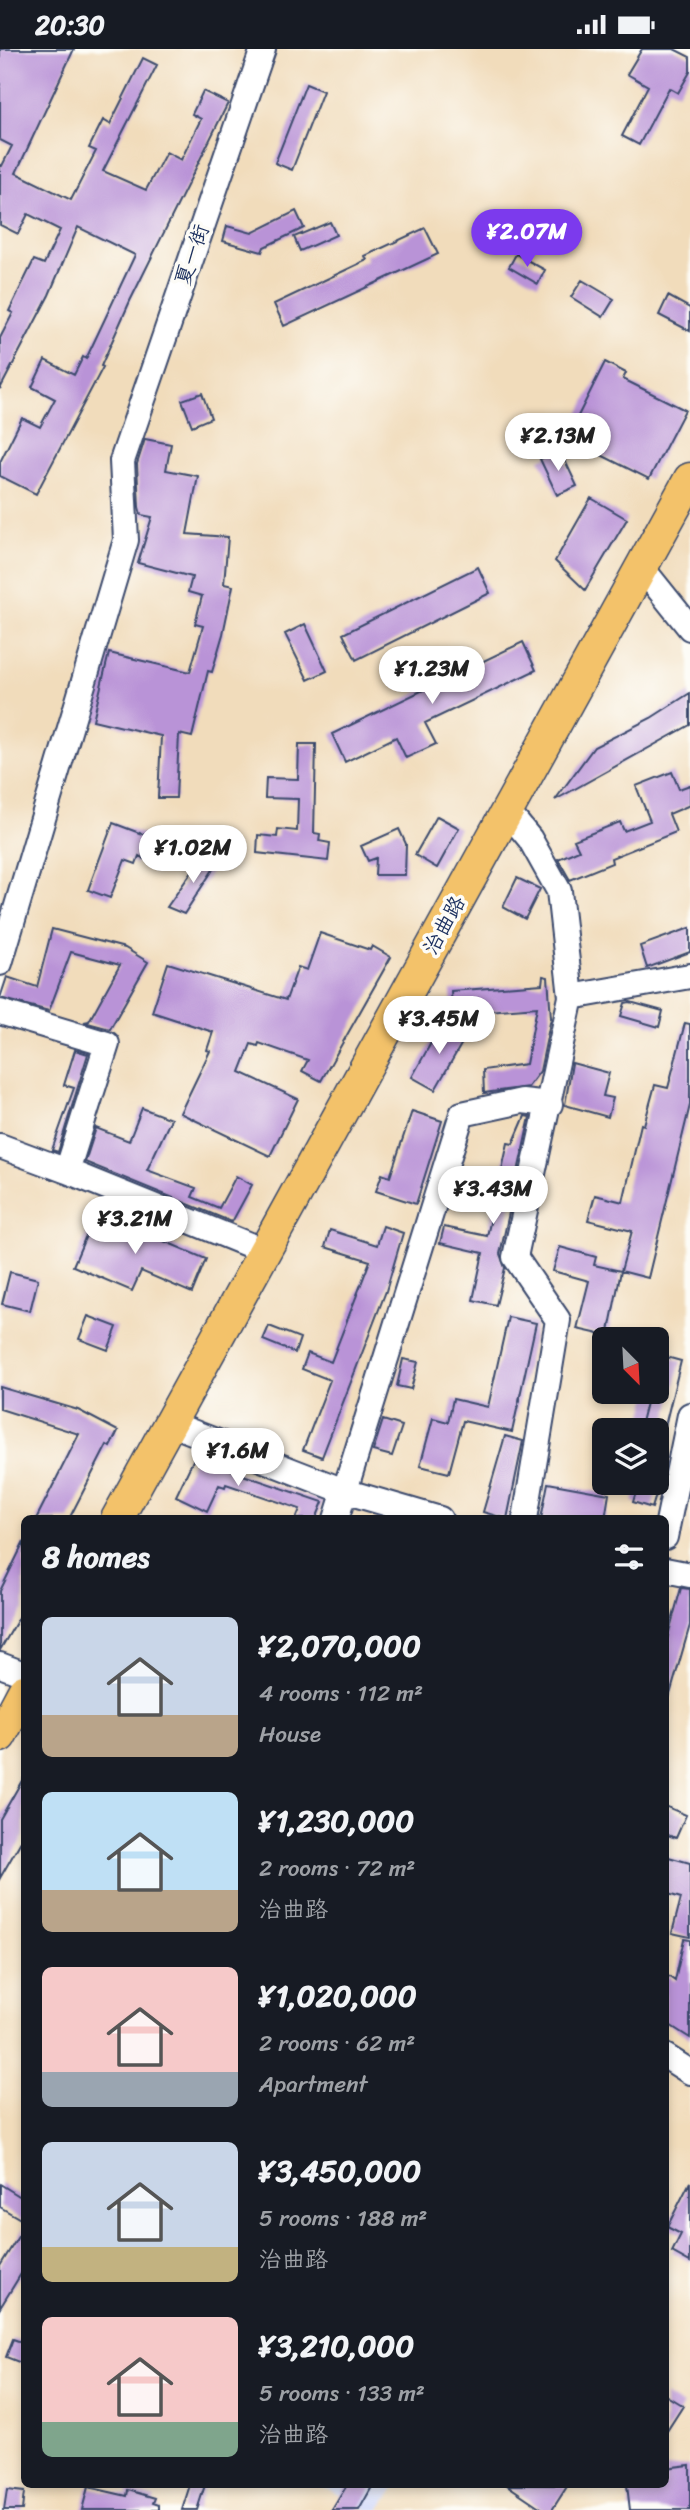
<!DOCTYPE html>
<html lang="en">
<head>
<meta charset="utf-8">
<style>
	body { margin:0; font-family:Sriracha,"LXGW WenKai TC",sans-serif; background:#242831; color:#f1f3f6; height:100vh; display:flex; flex-direction:column; font-size:26px; white-space:nowrap }
	* { box-sizing:border-box; margin:0 }
	p { font-size:23px; color:#9ea1a6 }
	.icon { flex:none; width:38px; height:38px; fill:none; stroke:currentColor; stroke-width:2; stroke-linecap:round; stroke-linejoin:round }
	.map { position:relative; flex:1; overflow:hidden }
	.drawer { position:absolute; left:21px; top:1466px; width:648px; height:973px; display:flex; flex-direction:column; background:#171b24; border-radius:10px; box-shadow:0 4px 10px #0003 }
	.drawer>* { flex:none }
	.needle { width:46px; rotate:156deg }
	.fabs { position:absolute; left:592px; top:1278px; display:grid; gap:14px }
	.fabs a { display:grid; place-items:center; width:77px; height:77px; border-radius:10px; background:#171b24; box-shadow:0 4px 10px #0003; font-size:35px }
	.price { position:absolute; translate:-50% -60px; padding:0 16px; border-radius:24px; background:#fff; color:#222; font-size:23px; line-height:46px; filter:drop-shadow(0 2px 4px #0008) }
	.price::after { content:''; position:absolute; left:50%; top:42px; width:21px; height:16px; margin-left:-10px; background:inherit; clip-path:polygon(0 0,100% 0,50% 100%) }
	.price.active { background:#7c3aed; color:#fff }
	ul { padding:0; list-style:none }
	li { display:flex; align-items:center; gap:21px; height:175px; padding:0 21px }
	li span { display:grid; place-items:center; flex:none; width:196px; height:140px; border-radius:10px; color:#555 }
	li>.icon { margin-inline-start:auto }
	span .icon { width:84px; height:84px; fill:#fffc; stroke-width:1 }
	li b { font-size:30px }
	h2 { display:flex; justify-content:space-between; align-items:center; height:84px; padding:0 21px; font-size:30px }
	.status { display:flex; justify-content:space-between; align-items:center; height:49px; padding:0 35px; background:#171b24; direction:ltr }
	.status svg { height:19px; fill:currentColor }
	.map>svg:first-child { display:block }
	.built { fill:#d1d9f9 }
	.building { fill:#b993d7 }
	.lines { fill:none; stroke-linecap:round; stroke-linejoin:round }
	.minor-casing { stroke:#3b496c; stroke-width:28 }
	.major-casing { stroke:#3b496c; stroke-width:35 }
	.minor { stroke:#fff; stroke-width:24 }
	.major { stroke:#f3c26a; stroke-width:32 }
	.labels { text-anchor:middle; dominant-baseline:central; stroke-width:7; stroke-linejoin:round; paint-order:stroke }
	.street-label { font-size:21px; fill:#1b2f5e; stroke:#fdfcf7 }
</style>
</head>
<body>
<div class="status"><b>20:30</b><svg viewBox="0 0 49 12"><path d="M0 12V9h3v3zM5 12V6h3v6zM10 12V3h3v9zM15 12V0h3v12zM26 1h20v11H26zM47 4h2v5h-2z"/></svg></div>
<div class="map">
<svg width="690" height="2461" viewBox="0 0 690 2461">
	<rect width="100%" height="100%" fill="#fdfcf7"/>
	<filter id="ink" filterUnits="userSpaceOnUse"><feTurbulence type="fractalNoise" baseFrequency=".0143" numOctaves="2"/><feDisplacementMap in="SourceGraphic" scale="14" xChannelSelector="R" yChannelSelector="G"/><feConvolveMatrix kernelMatrix="1 2 1 2 8 2 1 2 1" color-interpolation-filters="sRGB"/></filter>
	<filter id="wash" filterUnits="userSpaceOnUse"><feTurbulence type="fractalNoise" baseFrequency=".00686" numOctaves="4" result="noise"/><feDisplacementMap in="SourceGraphic" scale="28" xChannelSelector="R" yChannelSelector="G"/><feGaussianBlur stdDeviation="1.57" result="paint"/><feColorMatrix in="noise" values="0 0 0 0 0 0 0 0 0 0 0 0 0 0 0 0 0 1.4 0 .05"/><feComposite in="paint" operator="in"/></filter>
	<g filter="url(#wash)">
		<rect width="100%" height="100%" fill="#f1dcbb"/>
		<!-- built -->
		<path class="built" d="M321 2436H397L380 2461H368Z"/>
		<g id="blocks">
			<!-- building -->
			<path class="building" d="M0 0H74L16 124 71 151 96 102 89 99 103 71 110 75 143 9 157 16 103 122 146 141 166 103 181 111 201 70 192 65 203 42 228 54 130 252 101 317 103 318 36 445 0 427V413L22 369 40 378 55 350 32 338 45 311 74 326 83 308 86 310 135 206 78 178 49 246 0 340V289L13 264 9 262 34 211 44 215 60 181 28 165 18 185 0 176V116L2 117 12 97 0 91Z
				M642 0H674L690 8V23L678 44 669 39 639 96 622 87 648 37 627 25Z
				M306 35 323 42 292 121 275 114Z
				M296 162 304 179 264 198 262 203 223 192 227 177 252 184Z
				M330 173 336 186 300 202 294 188Z
				M425 179 438 205 284 277 274 255 367 211 365 207Z
				M516 205 545 221 538 235 509 218Z
				M582 231 614 250 603 268 571 248Z
				M668 247 690 259V282L659 266Z
				M605 313 626 324 623 330 685 361 649 430 567 389Z
				M202 344 211 369 192 377 182 351Z
				M145 390 171 395 166 421 198 427 187 485 228 488 224 535 233 537 223 585 212 623 208 622 192 688 179 685 176 749H158L161 687 93 671 109 604 190 623 203 577 195 575 202 547 188 543 192 528 138 514 152 468 141 466 139 458 137 415Z
				M560 401 577 437 557 446 540 410Z
				M591 449 627 470 585 541 555 512Z
				M478 518 490 544 356 611 343 585Z
				M305 575 327 622 308 631 285 585Z
				M523 593 536 621 425 674 436 695 406 709 396 688 345 713 332 685Z
				M690 644V676L555 751 594 698 651 669Z
				M299 695H316L314 784 320 785 319 792 330 794 328 812 257 804 258 786 277 788 278 780 297 782 298 750 265 749 266 729 298 730Z
				M672 723 679 740 690 736V756L669 765 676 783 611 809 612 814 570 831 558 810 579 801 574 791 620 773 624 782 650 772 636 737Z
				M437 767 459 779 437 819 415 806Z
				M113 774 150 788 171 801 160 819 139 807 136 815 125 811 110 849 88 841Z
				M399 780 406 795 405 826H375L376 809 368 812 361 797Z
				M205 804 218 813 184 865 167 858Z
				M517 829 540 840 525 870 503 858Z
				M690 879V903L647 919 640 897Z
				M52 880 125 899 148 913 110 980 84 973 89 972 120 916 71 903 49 962 0 949 7 928 37 938Z
				M320 884 370 901 372 897 391 908 321 1032 302 1022 308 1011 259 994 258 997 251 995 240 1023 298 1050 270 1107 180 1064 210 1002 207 1001 213 983 152 963 168 914 286 951 298 918 307 921Z
				M543 927 548 928 551 969 540 1022 528 1038 484 1044 483 1021 526 1015 537 958 452 965 451 942 542 935Z
				M630 953 663 962 659 978 621 967 625 954Z
				M442 974 466 987 435 1041 412 1028Z
				M685 974 690 975V1056L648 1229 621 1222 632 1182 588 1171 595 1146 623 1153 641 1075 644 1076 655 1036 668 1039Z
				M75 1001 88 1005 58 1103 52 1101 74 1039 64 1036Z
				M572 1014 609 1024 603 1047 613 1049 608 1068 565 1056Z
				M142 1059 171 1070 147 1121 196 1139 192 1148 219 1159 236 1127 252 1136 232 1173 85 1113 96 1079 129 1092Z
				M412 1062 442 1072 416 1155 376 1142 382 1125 390 1128Z
				M525 1067 530 1068 500 1205 505 1219 496 1256 473 1251 483 1204 440 1194 444 1178 487 1187 508 1094 513 1095Z
				M96 1163 206 1210 192 1244 141 1222 132 1242 73 1217Z
				M383 1177 403 1184 386 1242 322 1408 303 1401 330 1331 302 1320 308 1304 331 1313 370 1212 325 1198 330 1181 377 1196Z
				M560 1198 596 1208 594 1216 621 1222 608 1287 577 1280 589 1232 553 1222Z
				M10 1223 38 1230 30 1262 2 1255Z
				M88 1267 117 1278 108 1301 79 1290Z
				M508 1268 536 1274 512 1383 463 1372 449 1424 420 1417 433 1369 448 1373 453 1350 488 1358Z
				M269 1277 300 1289 295 1304 263 1291Z
				M659 1306 681 1312 664 1381H639L649 1342H656Z
				M403 1310 418 1313 411 1340 397 1337Z
				M0 1338 78 1361 118 1382 110 1398 107 1396 69 1470H36L79 1385 0 1360Z
				M383 1371 402 1377 392 1407 373 1402Z
				M505 1387 523 1392 507 1470 483 1463Z
				M196 1405 246 1427 323 1453 316 1470H296L300 1460 226 1435 225 1438 219 1436 207 1462 176 1447Z
				M639 1433H660L652 1459 633 1453Z
				M548 1434 609 1445 605 1470H541Z
				M24 1493V1560L0 1601V1542Z
				M681 1539 690 1540V1576L669 1649H665V1598Z
				M24 1728V1787L0 1829V1770Z
				M665 1757 686 1766 676 1789 665 1785Z
				M665 1807 690 1814V1888L672 1884 681 1849 665 1844Z
				M684 1890 690 1891V1989L665 1973V1925L675 1932Z
				M690 2133V2213L672 2203 681 2185 667 2178Z
				M0 2135 24 2150V2172L0 2158Z
				M24 2178V2220L0 2259V2217Z
				M13 2290 24 2294V2315L6 2308Z
				M665 2346 683 2357 665 2385Z
				M690 2416V2461H630L627 2436H665V2419Z
				M190 2436H205L197 2461H182Z
				M347 2436H373L359 2461H332Z
				M507 2436H568L552 2461H544Z
				M88 2438 127 2447 128 2441 155 2449 153 2454 159 2456V2461H82Z
				M7 2441 24 2443 22 2461H4Z"/>
		</g>
	</g>
	<g filter="url(#ink)">
		<use href="#blocks" fill-opacity="0" stroke="#3b496c" stroke-width="2"/>
		<g class="lines">
			<!-- minor casing -->
			<g class="minor-casing">
				<path id="minor" d="M642 519 690 579
					M507 762 530 790 559 842 571 948 515 1208 558 1271 525 1470
					M0 914 126 491 122 412 263 0
					M571 948 690 927
					M0 963 107 995 67 1122 264 1202
					M0 1097 67 1122
					M169 1374 344 1442 440 1470
					M336 1470 462 1065 522 1052 550 1055
					M665 1488 690 1366
					M665 1521 690 1526
					M0 1616 24 1625
					M665 2007 690 2023"/>
			</g>
			<!-- major casing -->
			<g class="major-casing">
				<path id="major" d="M117 1470 690 430
					M0 1687 24 1642"/>
			</g>
			<!-- minor -->
			<use href="#minor" class="minor"/>
			<!-- major -->
			<use href="#major" class="major"/>
		</g>
	</g>
	<g class="labels">
		<!-- street labels -->
		<g class="street-label">
			<text transform="translate(192 206) rotate(-71)">夏一街</text>
			<text transform="translate(444 876) rotate(-61)">治曲路</text>
		</g>
	</g>
</svg>
<div class="fabs">
<a><svg class="needle" viewBox="-14 -14 28 28"><path d="M0-13l5 13h-10z" fill="#e53935"/><path d="M0 13l5-13h-10z" fill="#9ea1a6"/></svg></a>
<a><svg class="icon" aria-label="layers" viewBox="0 0 24 24"><path d="M12 4l9 5-9 5-9-5zM3 14l9 5 9-5"/></svg></a>
</div>
<b class="price active" style="left:527px;top:220px">¥2.07M</b>
<b class="price" style="left:558px;top:424px">¥2.13M</b>
<b class="price" style="left:432px;top:657px">¥1.23M</b>
<b class="price" style="left:193px;top:836px">¥1.02M</b>
<b class="price" style="left:439px;top:1007px">¥3.45M</b>
<b class="price" style="left:493px;top:1177px">¥3.43M</b>
<b class="price" style="left:135px;top:1207px">¥3.21M</b>
<b class="price" style="left:238px;top:1439px">¥1.6M</b>
<section class="drawer">
<h2>8 homes<svg class="icon" aria-label="filters" viewBox="0 0 24 24"><path d="M4 7h16M4 17h16"/><circle cx="9" cy="7" r="2"/><circle cx="15" cy="17" r="2"/></svg></h2>
<ul>
<li><span style="background:linear-gradient(#c9d6e8 70%,#b9a48a 0)"><svg class="icon" aria-label="home" viewBox="0 0 24 24"><path d="M3 11l9-7 9 7M6 9v11h12V9"/></svg></span><div><b>¥2,070,000</b><p>4 rooms · 112 m²</p><p>House</p></div></li>
<li><span style="background:linear-gradient(#bfe0f5 70%,#b9a48a 0)"><svg class="icon" aria-label="home" viewBox="0 0 24 24"><path d="M3 11l9-7 9 7M6 9v11h12V9"/></svg></span><div><b>¥1,230,000</b><p>2 rooms · 72 m²</p><p>治曲路</p></div></li>
<li><span style="background:linear-gradient(#f6c9c9 75%,#9aa5b1 0)"><svg class="icon" aria-label="home" viewBox="0 0 24 24"><path d="M3 11l9-7 9 7M6 9v11h12V9"/></svg></span><div><b>¥1,020,000</b><p>2 rooms · 62 m²</p><p>Apartment</p></div></li>
<li><span style="background:linear-gradient(#c9d6e8 75%,#c2b280 0)"><svg class="icon" aria-label="home" viewBox="0 0 24 24"><path d="M3 11l9-7 9 7M6 9v11h12V9"/></svg></span><div><b>¥3,450,000</b><p>5 rooms · 188 m²</p><p>治曲路</p></div></li>
<li><span style="background:linear-gradient(#f6c9c9 75%,#7fa58c 0)"><svg class="icon" aria-label="home" viewBox="0 0 24 24"><path d="M3 11l9-7 9 7M6 9v11h12V9"/></svg></span><div><b>¥3,210,000</b><p>5 rooms · 133 m²</p><p>治曲路</p></div></li>
</ul>
</section>
</div>
</body>
</html>
